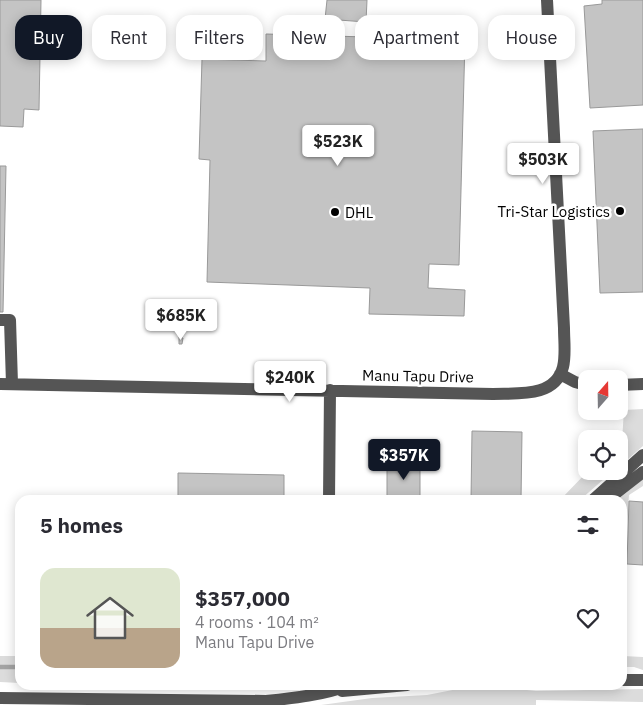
<!DOCTYPE html>
<html lang="en">
<head>
<meta charset="utf-8">
<style>
	body { margin:0; font-family:"IBM Plex Sans",sans-serif; background:#f7f7f7; color:#2b2b33; height:100vh; display:flex; flex-direction:column; font-size:19px; white-space:nowrap }
	* { box-sizing:border-box; margin:0 }
	p { font-size:16px; color:#7c7c81 }
	.icon { flex:none; width:28px; height:28px; fill:none; stroke:currentColor; stroke-width:2; stroke-linecap:round; stroke-linejoin:round }
	.map { position:relative; flex:1; overflow:hidden }
	.sheet { position:absolute; left:15px; top:495px; width:612px; height:195px; display:flex; flex-direction:column; background:#fff; border-radius:15px; box-shadow:0 2px 12px #0003 }
	.sheet>* { flex:none }
	.guide { position:absolute; left:15px; top:15px; width:614px; height:45px; display:flex; gap:10px }
	.needle { width:32px; rotate:20deg }
	.tools { position:absolute; left:578px; top:370px; display:grid; gap:10px }
	.tools a { display:grid; place-items:center; width:50px; height:50px; border-radius:10px; background:#fff; box-shadow:0 2px 12px #0003; font-size:25px }
	.price { position:absolute; translate:-50% -42px; padding:0 11px; border-radius:5px; background:#fff; color:#222; font-size:16px; line-height:32px; filter:drop-shadow(0 1px 2px #0008) }
	.price::after { content:''; position:absolute; left:50%; top:30px; width:15px; height:11px; margin-left:-8px; background:inherit; clip-path:polygon(0 0,100% 0,50% 100%) }
	.price.on { background:#111827; color:#fff }
	ul { padding:0; list-style:none }
	li { display:flex; align-items:center; gap:15px; height:125px; padding:0 25px }
	li span { display:grid; place-items:center; flex:none; width:140px; height:100px; border-radius:15px; color:#555 }
	li>.icon { margin-inline-start:auto }
	span .icon { width:60px; height:60px; fill:#fffc; stroke-width:1 }
	li b { font-size:21px }
	h2 { display:flex; justify-content:space-between; align-items:center; height:60px; padding:0 25px; font-size:21px }
	.chip { padding:0 18px; border-radius:15px; background:#fff; box-shadow:0 2px 12px #0003; font-size:18px; line-height:45px }
	.chip.on { background:#111827; color:#fff }
	.map>svg:first-child { display:block }
	.green { fill:#dcdcdc }
	.lines { fill:none; stroke-linecap:round; stroke-linejoin:round }
	.stream { stroke:#a3a3a3; stroke-width:4.5 }
	.building { fill:#c4c4c4; stroke:#999 }
	.minor { stroke:#555; stroke-width:12 }
	.poi-dot { fill:#000; stroke:#fff; stroke-width:2 }
	.labels { text-anchor:middle; dominant-baseline:central; stroke-width:5; stroke-linejoin:round; paint-order:stroke }
	.poi-label { font-size:15px; fill:#000; stroke:#fff; text-anchor:end }
	.street-label { font-size:15px; fill:#000; stroke:#fff }
</style>
</head>
<body>
<div class="map">
<svg width="643" height="705" viewBox="0 0 643 705">
	<rect width="100%" height="100%" fill="#fff"/>
	<!-- green -->
	<path class="green" d="M643 409V446L619 467V444L622 441 624 410Z
		M588 471H613L580 500H560Z
		M643 479V486L629 495 626 536H623L622 500H617Z
		M0 656H20V683L0 682Z
		M623 656 643 657V670L634 667H623Z
		M473 686 498 687 536 691 643 689V702L536 700V705H321L372 698 427 695Z"/>
	<g class="lines">
		<!-- stream -->
		<path class="stream" d="M0 667H20"/>
	</g>
	<!-- building -->
	<path class="building" d="M0 0H41L39 110 24 109 23 127 0 126Z
		M327 0H367L366 22 325 19Z
		M602 0H643V105L590 108 584 6 602 4Z
		M266 34 465 40 459 265 429 264 428 288 465 290 464 316 369 314 370 288 207 282 210 160 199 159 202 59 266 61Z
		M643 129V292L600 293 593 131Z
		M0 166H6L3 312H0Z
		M179 337 183 338 182 344H179Z
		M472 431 522 432 521 500H471Z
		M387 462H420V500H387Z
		M178 473 284 475V500H178Z
		M46 499H98L136 500H46Z
		M629 501 643 502V565L627 564Z"/>
	<g class="lines">
		<!-- minor -->
		<path class="minor" d="M0 320H10L12 384
			M560 374 575 382 586 385
			M0 384 493 394C517 393 555 398 563 367 566 355 564 341 564 328L547 0
			M619 385 643 384
			M329 500 330 390
			M593 500 643 455
			M607 500 643 472
			M622 680H643
			M342 691 407 685
			M0 698 266 701C295 698 322 695 350 685"/>
	</g>
	<!-- markers -->
	<g class="poi-dot">
		<circle cx="620" cy="211" r="5"/>
		<circle cx="335" cy="212" r="5"/>
	</g>
	<g class="labels">
		<!-- poi labels -->
		<g class="poi-label">
			<text x="610" y="211">Tri-Star Logistics</text>
			<text x="345" y="212" text-anchor="start">DHL</text>
		</g>
		<!-- street labels -->
		<g class="street-label">
			<text transform="translate(418 376) rotate(1)">Manu Tapu Drive</text>
		</g>
	</g>
</svg>
<div class="tools">
<a><svg class="needle" viewBox="-14 -14 28 28"><path d="M0-13l5 13h-10z" fill="#e53935"/><path d="M0 13l5-13h-10z" fill="#7c7c81"/></svg></a>
<a><svg class="icon" aria-label="locate" viewBox="0 0 24 24"><circle cx="12" cy="12" r="6"/><path d="M12 2v4M12 18v4M2 12h4M18 12h4"/></svg></a>
</div>
<b class="price" style="left:338px;top:167px">$523K</b>
<b class="price" style="left:543px;top:185px">$503K</b>
<b class="price" style="left:181px;top:341px">$685K</b>
<b class="price" style="left:290px;top:403px">$240K</b>
<b class="price on" style="left:404px;top:481px">$357K</b>
<div class="guide">
<a class="chip on">Buy</a>
<a class="chip">Rent</a>
<a class="chip">Filters</a>
<a class="chip">New</a>
<a class="chip">Apartment</a>
<a class="chip">House</a>
</div>
<section class="sheet">
<h2>5 homes<svg class="icon" aria-label="filters" viewBox="0 0 24 24"><path d="M4 7h16M4 17h16"/><circle cx="9" cy="7" r="2"/><circle cx="15" cy="17" r="2"/></svg></h2>
<ul>
<li><span style="background:linear-gradient(#dfe7d0 60%,#b9a48a 0)"><svg class="icon" aria-label="home" viewBox="0 0 24 24"><path d="M3 11l9-7 9 7M6 9v11h12V9"/></svg></span><div><b>$357,000</b><p>4 rooms · 104 m²</p><p>Manu Tapu Drive</p></div><svg class="icon" aria-label="heart" viewBox="0 0 24 24"><path d="M12 20l-8-8c-3-5 5-10 8-4 3-6 11-1 8 4z"/></svg></li>
</ul>
</section>
</div>
</body>
</html>
